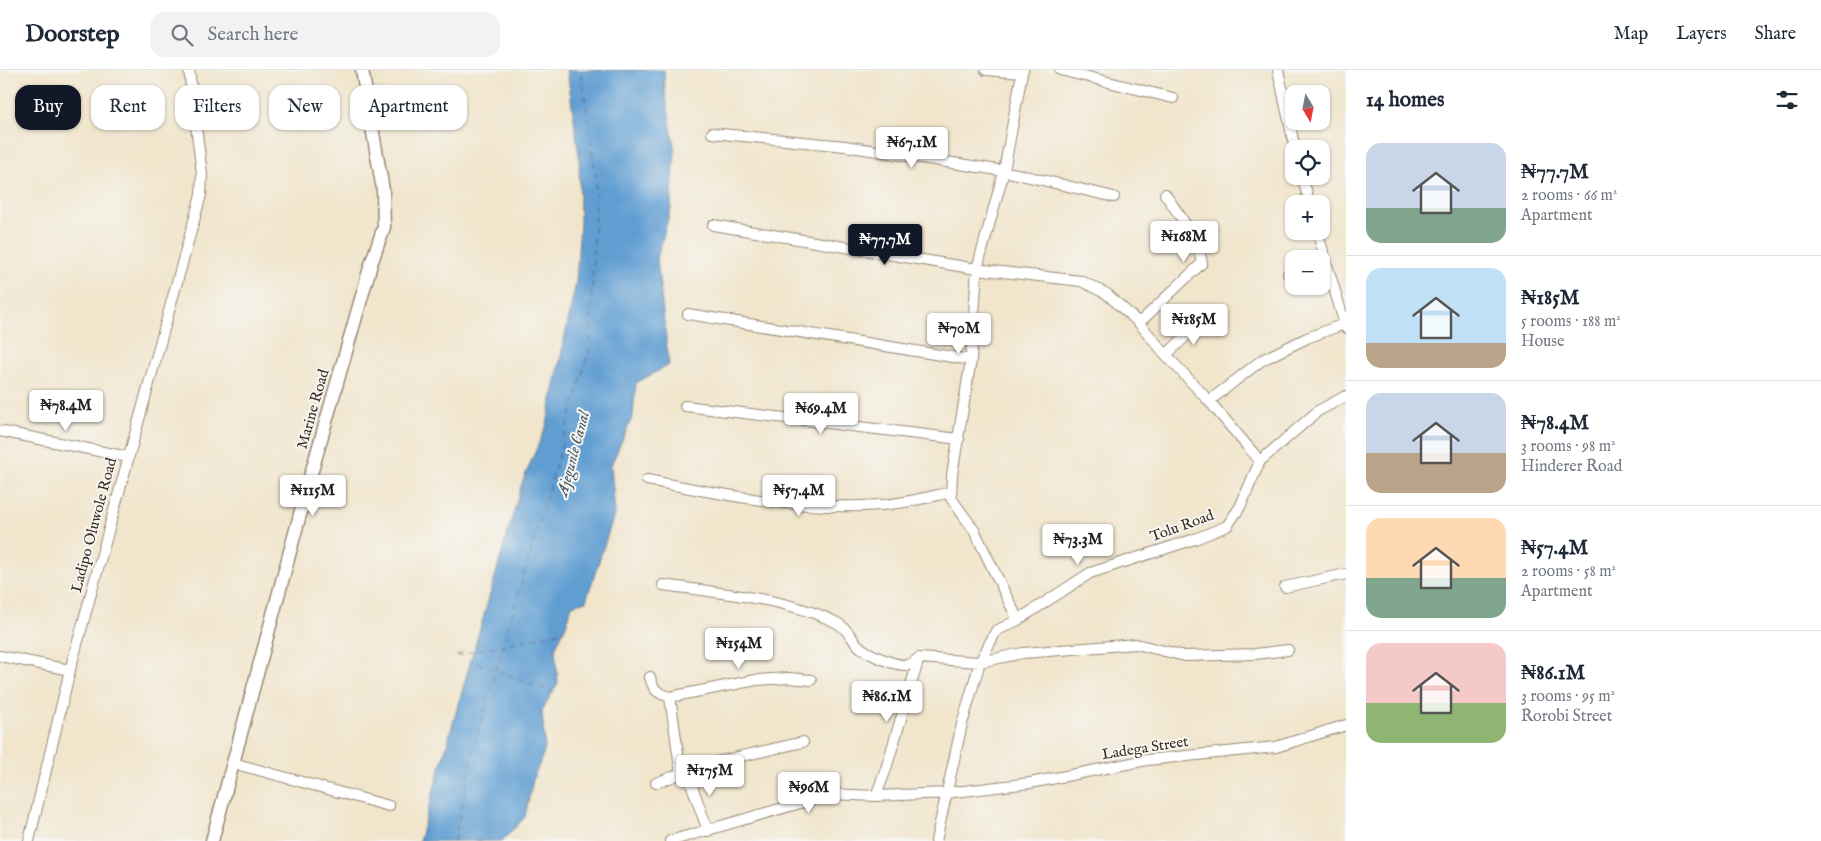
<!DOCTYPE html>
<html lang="en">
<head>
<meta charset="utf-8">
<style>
	body { margin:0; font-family:"IM FELL English",serif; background:#f2f2f3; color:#1f2937; height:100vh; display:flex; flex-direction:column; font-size:19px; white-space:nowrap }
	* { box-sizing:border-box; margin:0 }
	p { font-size:16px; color:#747a83 }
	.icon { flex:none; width:28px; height:28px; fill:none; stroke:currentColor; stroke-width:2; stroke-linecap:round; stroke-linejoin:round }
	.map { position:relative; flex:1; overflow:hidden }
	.side { display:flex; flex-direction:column; background:#fff; width:475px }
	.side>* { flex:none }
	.hud { position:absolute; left:15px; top:15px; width:475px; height:45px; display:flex; gap:10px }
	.needle { width:32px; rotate:170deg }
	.buttons { position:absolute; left:1285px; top:15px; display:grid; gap:10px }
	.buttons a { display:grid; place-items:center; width:45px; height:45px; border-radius:10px; background:#fff; box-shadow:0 1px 4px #0004; font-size:25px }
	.price { position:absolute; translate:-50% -42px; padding:0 11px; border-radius:5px; background:#fff; color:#222; font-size:16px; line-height:32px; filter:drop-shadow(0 1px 2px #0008) }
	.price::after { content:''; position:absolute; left:50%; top:30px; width:15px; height:11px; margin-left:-8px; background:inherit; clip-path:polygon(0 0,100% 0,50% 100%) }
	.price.active { background:#111827; color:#fff }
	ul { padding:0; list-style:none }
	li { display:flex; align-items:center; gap:15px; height:125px; padding:0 20px }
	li+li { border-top:1px solid #e0e1e3 }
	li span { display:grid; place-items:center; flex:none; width:140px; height:100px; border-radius:15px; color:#555 }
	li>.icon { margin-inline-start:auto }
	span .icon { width:60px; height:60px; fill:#fffc; stroke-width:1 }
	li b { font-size:21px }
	h2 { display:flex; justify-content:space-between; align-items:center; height:60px; padding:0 20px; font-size:21px }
	.chip { padding:0 18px; border-radius:15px; background:#fff; box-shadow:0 1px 4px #0004; font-size:18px; line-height:45px }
	.chip.active { background:#111827; color:#fff }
	header { display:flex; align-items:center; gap:30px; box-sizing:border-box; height:70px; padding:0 25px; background:#fff; border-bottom:1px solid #e0e1e3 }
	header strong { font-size:24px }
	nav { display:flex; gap:28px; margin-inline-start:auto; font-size:18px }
	.search { width:350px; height:45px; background:#f2f2f3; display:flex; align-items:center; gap:12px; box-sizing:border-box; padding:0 18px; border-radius:15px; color:#747a83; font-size:19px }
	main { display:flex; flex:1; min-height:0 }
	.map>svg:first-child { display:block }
	.water { fill:#619ed2; stroke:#4e6478 }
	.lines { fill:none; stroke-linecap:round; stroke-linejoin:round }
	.ferry { stroke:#4a5866; stroke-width:1; stroke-dasharray:6 5; stroke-linecap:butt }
	.minor-casing { stroke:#968875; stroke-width:12 }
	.tertiary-casing { stroke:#968875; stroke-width:15 }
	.minor { stroke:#fff; stroke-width:10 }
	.tertiary { stroke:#fff; stroke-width:12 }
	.labels { text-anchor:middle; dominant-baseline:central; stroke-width:4; stroke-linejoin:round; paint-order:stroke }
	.street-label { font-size:15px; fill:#3b2a1e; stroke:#f6f6f2 }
	.water-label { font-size:16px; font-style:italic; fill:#4a5866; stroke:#f6f6f2 }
</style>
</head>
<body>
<header>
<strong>Doorstep</strong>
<div class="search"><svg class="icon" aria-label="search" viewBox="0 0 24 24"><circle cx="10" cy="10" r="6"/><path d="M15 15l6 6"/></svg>Search here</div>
<nav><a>Map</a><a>Layers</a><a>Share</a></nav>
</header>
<main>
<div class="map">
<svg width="1346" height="771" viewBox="0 0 1346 771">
	<rect width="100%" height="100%" fill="#f6f6f2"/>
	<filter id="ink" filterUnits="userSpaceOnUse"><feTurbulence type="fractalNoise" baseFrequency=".02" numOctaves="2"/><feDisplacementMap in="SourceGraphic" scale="10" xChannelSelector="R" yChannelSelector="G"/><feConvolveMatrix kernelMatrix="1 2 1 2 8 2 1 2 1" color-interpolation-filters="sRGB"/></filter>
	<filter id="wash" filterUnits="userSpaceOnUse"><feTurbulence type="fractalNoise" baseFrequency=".0096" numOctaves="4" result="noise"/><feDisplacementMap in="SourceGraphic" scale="20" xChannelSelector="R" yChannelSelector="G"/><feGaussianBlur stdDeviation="1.12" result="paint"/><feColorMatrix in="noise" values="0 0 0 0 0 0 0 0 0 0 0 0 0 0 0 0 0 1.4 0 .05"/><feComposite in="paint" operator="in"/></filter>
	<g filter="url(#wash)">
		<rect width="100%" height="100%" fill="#f1e5cc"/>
		<!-- water -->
		<path class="water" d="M567 0H664L665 21 675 81 671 138 657 189 669 295 636 313 633 346 611 395 615 442 586 531 572 535 566 555 555 579 558 613 542 640 545 679 533 710 525 747 502 771H419L522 413 547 354 576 212 580 152 579 86Z"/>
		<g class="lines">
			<!-- ferry -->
			<path class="ferry" d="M457 585 561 562
				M457 585 554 623
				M454 771 477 665 590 278 596 106 581 0"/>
		</g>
	</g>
	<g filter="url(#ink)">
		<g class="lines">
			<!-- minor casing -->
			<g class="minor-casing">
				<path id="minor" d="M986 0 1022 3 1023 0
					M1060 0 1173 28
					M1278 0 1295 79
					M712 63 845 76 1004 101 1114 127
					M1302 106 1310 134
					M713 155 977 199 1081 211 1107 224 1139 253 1166 285 1209 331 1260 391
					M1317 161 1346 258
					M1288 204 1294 202
					M688 244 971 290
					M1139 253 1202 193C1198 168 1179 145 1165 124
					M1166 285 1205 248
					M1209 331 1262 290 1307 268 1344 254
					M685 336 959 369
					M0 361 128 387
					M647 410C724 425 801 441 880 435 904 434 928 427 951 422
					M663 515C718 523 788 528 837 553 847 558 851 568 858 575 865 583 900 599 910 594 913 593 916 590 919 588L980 592 1023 583 1136 574 1185 586 1255 584 1288 580
					M1285 517 1346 504
					M1018 550 974 460 951 428 952 405 971 290 977 199 1004 101 1022 3
					M0 586 70 600
					M650 607C653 620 657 623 670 627L681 704
					M670 627 756 610 789 608 811 610
					M233 693 389 736
					M687 702 708 761
					M656 713 703 695 803 672
					M876 726 886 699 919 588
					M29 771 70 600 201 125 202 104 189 0
					M670 771 831 724 876 726 947 723 1030 713 1147 690 1276 677 1346 655
					M936 771 962 654 980 592 996 561 1018 550 1090 503 1195 469 1227 456 1240 437 1260 391 1318 341 1346 326"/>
			</g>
			<!-- tertiary casing -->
			<g class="tertiary-casing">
				<path id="tertiary" d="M212 771 309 411 371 194 384 157 383 120 362 0"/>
			</g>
			<!-- minor -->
			<use href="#minor" class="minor"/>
			<!-- tertiary -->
			<use href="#tertiary" class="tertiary"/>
		</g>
	</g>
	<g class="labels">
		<!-- street labels -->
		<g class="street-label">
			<text transform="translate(313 339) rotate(-74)">Marine Road</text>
			<text transform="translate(94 455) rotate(-75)">Ladipo Oluwole Road</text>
			<text transform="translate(1182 456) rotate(-20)">Tolu Road</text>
			<text transform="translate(1145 678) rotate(-9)">Ladega Street</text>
		</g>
		<!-- water labels -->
		<g class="water-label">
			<text transform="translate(574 384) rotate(-75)">Ajegunle Canal</text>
		</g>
	</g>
</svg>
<div class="buttons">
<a><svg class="needle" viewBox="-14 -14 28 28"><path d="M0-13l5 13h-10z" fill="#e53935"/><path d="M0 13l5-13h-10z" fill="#747a83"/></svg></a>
<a><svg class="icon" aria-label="locate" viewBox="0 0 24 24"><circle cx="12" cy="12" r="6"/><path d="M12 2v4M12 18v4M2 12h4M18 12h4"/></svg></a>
<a>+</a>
<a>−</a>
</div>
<b class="price" style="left:912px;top:99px">₦67.1M</b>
<b class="price" style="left:1184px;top:193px">₦168M</b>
<b class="price active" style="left:885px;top:196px">₦77.7M</b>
<b class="price" style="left:1194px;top:276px">₦185M</b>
<b class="price" style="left:959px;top:285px">₦70M</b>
<b class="price" style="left:66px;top:362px">₦78.4M</b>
<b class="price" style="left:821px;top:365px">₦69.4M</b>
<b class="price" style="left:313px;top:447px">₦115M</b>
<b class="price" style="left:799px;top:447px">₦57.4M</b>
<b class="price" style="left:1078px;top:496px">₦73.3M</b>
<b class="price" style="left:739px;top:600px">₦154M</b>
<b class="price" style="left:887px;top:653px">₦86.1M</b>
<b class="price" style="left:710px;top:727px">₦175M</b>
<b class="price" style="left:809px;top:744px">₦96M</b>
<div class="hud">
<a class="chip active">Buy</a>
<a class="chip">Rent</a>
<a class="chip">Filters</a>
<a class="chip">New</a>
<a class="chip">Apartment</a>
</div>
</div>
<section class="side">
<h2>14 homes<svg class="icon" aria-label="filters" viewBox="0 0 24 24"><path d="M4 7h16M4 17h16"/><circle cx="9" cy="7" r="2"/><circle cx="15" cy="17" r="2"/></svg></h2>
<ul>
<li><span style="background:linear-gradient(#c9d6e8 65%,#7fa58c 0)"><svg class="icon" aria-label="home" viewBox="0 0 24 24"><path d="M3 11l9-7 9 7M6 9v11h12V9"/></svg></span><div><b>₦77.7M</b><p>2 rooms · 66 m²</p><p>Apartment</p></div></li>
<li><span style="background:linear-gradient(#bfe0f5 75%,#b9a48a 0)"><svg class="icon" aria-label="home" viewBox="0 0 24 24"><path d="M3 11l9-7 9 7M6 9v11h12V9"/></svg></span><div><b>₦185M</b><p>5 rooms · 188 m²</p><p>House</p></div></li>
<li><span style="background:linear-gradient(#c9d6e8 60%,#b9a48a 0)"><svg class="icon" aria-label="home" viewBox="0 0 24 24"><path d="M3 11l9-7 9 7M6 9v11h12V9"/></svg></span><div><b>₦78.4M</b><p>3 rooms · 98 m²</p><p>Hinderer Road</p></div></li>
<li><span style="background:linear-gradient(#ffd9b3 60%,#7fa58c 0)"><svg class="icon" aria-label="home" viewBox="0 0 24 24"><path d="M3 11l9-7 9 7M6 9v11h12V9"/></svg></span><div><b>₦57.4M</b><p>2 rooms · 58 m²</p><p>Apartment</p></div></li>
<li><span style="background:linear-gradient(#f6c9c9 60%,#8fb573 0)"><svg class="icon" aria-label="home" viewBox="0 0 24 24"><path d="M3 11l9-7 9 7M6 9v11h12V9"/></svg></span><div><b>₦86.1M</b><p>3 rooms · 95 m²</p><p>Rorobi Street</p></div></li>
</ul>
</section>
</main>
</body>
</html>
